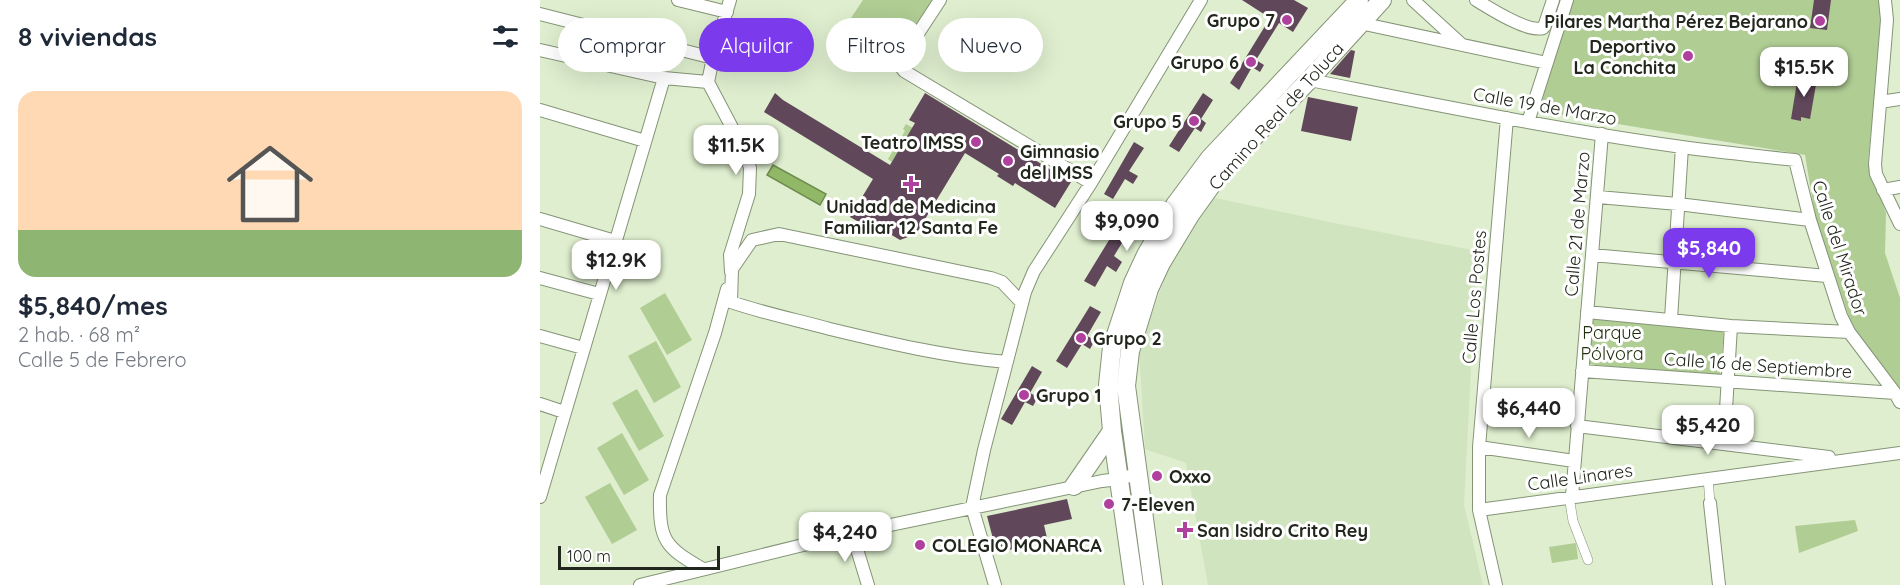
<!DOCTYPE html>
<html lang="es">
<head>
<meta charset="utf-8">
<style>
	body { margin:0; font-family:Quicksand,sans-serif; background:#f2f2f3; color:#1f2937; height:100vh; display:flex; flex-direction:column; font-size:22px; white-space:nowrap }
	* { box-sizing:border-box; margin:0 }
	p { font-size:20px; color:#747a83 }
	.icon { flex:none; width:33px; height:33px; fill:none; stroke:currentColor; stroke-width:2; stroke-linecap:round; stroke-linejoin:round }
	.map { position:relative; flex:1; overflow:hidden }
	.sheet { display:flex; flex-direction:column; background:#fff; width:540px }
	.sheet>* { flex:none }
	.hud { position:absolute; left:18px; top:18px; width:570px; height:54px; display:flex; gap:12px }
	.scale { position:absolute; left:18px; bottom:15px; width:162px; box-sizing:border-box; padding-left:6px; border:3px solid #21271c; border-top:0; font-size:16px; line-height:21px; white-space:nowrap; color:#21271c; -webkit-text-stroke:4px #fff; paint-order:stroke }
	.price { position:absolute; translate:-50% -51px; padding:0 14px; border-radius:12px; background:#fff; color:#222; font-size:20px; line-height:39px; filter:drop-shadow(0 2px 3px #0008) }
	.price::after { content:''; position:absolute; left:50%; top:36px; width:18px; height:14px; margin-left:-9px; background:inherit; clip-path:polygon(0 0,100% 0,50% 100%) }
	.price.on { background:#7c3aed; color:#fff }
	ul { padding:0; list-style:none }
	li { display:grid; align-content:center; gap:12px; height:318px; padding:0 18px }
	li+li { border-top:2px solid #e0e1e3 }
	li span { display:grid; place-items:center; height:186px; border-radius:18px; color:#555 }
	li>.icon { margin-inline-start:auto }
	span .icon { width:108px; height:108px; fill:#fffc; stroke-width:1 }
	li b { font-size:26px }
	h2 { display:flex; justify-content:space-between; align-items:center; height:72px; padding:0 18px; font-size:26px }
	.tag { padding:0 21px; border-radius:27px; background:#fff; box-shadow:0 6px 24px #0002; font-size:21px; line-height:54px }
	.tag.on { background:#7c3aed; color:#fff }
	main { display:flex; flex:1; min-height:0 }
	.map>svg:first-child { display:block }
	.built { fill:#d0e4bf }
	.green { fill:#b0cd94 }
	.water { fill:#91b867; stroke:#6f8c50; stroke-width:1.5 }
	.building { fill:#60475a }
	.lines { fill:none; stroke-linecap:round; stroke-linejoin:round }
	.pedestrian-casing { stroke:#859477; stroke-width:10 }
	.minor-casing { stroke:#859477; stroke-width:14 }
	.secondary-casing { stroke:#859477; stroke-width:20 }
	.pedestrian { stroke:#fff; stroke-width:9 }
	.minor { stroke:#fff; stroke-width:12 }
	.secondary { stroke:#fff; stroke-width:18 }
	.poi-dot { fill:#b0409d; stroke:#fff; stroke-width:2 }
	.labels { text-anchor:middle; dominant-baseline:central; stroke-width:6; stroke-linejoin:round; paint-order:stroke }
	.poi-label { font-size:18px; font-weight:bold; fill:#21271c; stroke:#fff; text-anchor:start }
	.street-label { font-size:18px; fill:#21271c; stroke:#fff }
	.park-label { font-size:18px; fill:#202f0d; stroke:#fff }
</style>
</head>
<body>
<main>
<section class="sheet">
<h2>8 viviendas<svg class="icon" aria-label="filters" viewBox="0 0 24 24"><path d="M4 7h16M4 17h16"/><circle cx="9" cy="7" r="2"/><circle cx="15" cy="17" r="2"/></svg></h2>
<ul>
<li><span style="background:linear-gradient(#ffd9b3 75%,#8fb573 0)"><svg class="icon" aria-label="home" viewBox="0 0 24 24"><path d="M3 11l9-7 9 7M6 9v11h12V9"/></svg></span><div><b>$5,840/mes</b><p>2 hab. · 68 m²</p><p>Calle 5 de Febrero</p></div></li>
</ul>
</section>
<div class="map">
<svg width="1360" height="585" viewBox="0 0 1360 585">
	<rect width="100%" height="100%" fill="#deeece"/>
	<!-- built -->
	<path class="built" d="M661 195 794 223 937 251 924 505 943 585H668L646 463 605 449 599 349 632 259Z"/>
	<!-- green -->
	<path class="green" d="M323 0H401L376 39 369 37 364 20 333 34 311 18Z
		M1032 0H1339L1342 25 1328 161 1346 213 1345 253 1360 298V392L1312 326 1275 216 1265 155 999 111Z
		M366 124 373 128 352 162 348 159 365 131 363 129Z
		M125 293 152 340 127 355 100 308Z
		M1049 316 1184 330 1180 376 1045 364Z
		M116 341 141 387 114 403 88 356Z
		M97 389 124 436 99 451 72 403Z
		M82 433 109 480 84 495 57 448Z
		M70 483 97 530 72 544 45 497Z
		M1315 520 1318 531 1259 553 1255 526Z
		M1036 543 1038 559 1012 563 1009 547Z"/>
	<!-- water -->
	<path class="water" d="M233 165 286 194 280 205 227 175Z"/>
	<!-- building -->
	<path class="building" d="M702 0H754L768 8 753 32 739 23 716 60 724 65 720 72 712 67 699 90 690 83 730 18Z
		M1274 0H1291L1287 30 1270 28Z
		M355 33 358 49 354 56 343 55 333 43Z
		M811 50 815 51 810 78 790 74Z
		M1258 76 1277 79 1270 119 1261 117V121L1251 119Z
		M235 93 243 100 350 165 375 123 369 120 385 93 531 182 515 208 475 183 473 186 457 176 459 174 425 153 376 234 360 240 327 220 324 225 310 217 333 179 224 112Z
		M663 93 673 100 661 119 666 123 661 132 655 128 639 152 629 146Z
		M768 97 818 107 811 141 761 131Z
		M594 142 604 148 589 171 598 176 593 184 585 179 573 199 564 194Z
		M577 227 588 233 574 256 582 262 576 272 567 266 555 287 544 281Z
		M550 306 561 312 547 336 555 340 550 349 542 344 527 368 516 361Z
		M492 366 502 372 490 393 498 397 493 406 485 402 472 425 461 419Z
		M527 499 532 519 504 525 507 538 457 554 447 516Z"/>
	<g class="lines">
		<!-- pedestrian casing -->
		<g class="pedestrian-casing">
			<path id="pedestrian" d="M1168 478 1170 503
				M1029 496 1033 521 1048 560"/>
		</g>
		<!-- minor casing -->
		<g class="minor-casing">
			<path id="minor" d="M138 0 187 12
				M400 0 362 58 361 67 364 71 551 183
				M873 0 921 44
				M936 0C949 8 988 33 1003 28L1005 24 1013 0
				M1345 0 1347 20 1335 164 1336 174 1360 224
				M0 14 173 58
				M815 22 1007 63
				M0 50 124 78 168 82
				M766 78 775 81C897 105 1019 130 1142 147 1179 152 1217 156 1255 160L1270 220 1301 316 1309 332 1355 393 1360 402
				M168 82 206 154 210 168 209 194 190 255 191 272
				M168 82 173 58 190 0
				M1340 102 1360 99
				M0 110 105 141
				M988 122 1027 0
				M1343 190 1360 187
				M1058 197 1138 204 1270 220
				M0 219 75 241
				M1052 255 1287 276
				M0 278 59 294
				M1047 312 1191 326 1309 332
				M1131 319 1142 147
				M0 336 43 348
				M467 362C407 357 348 343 290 329 257 320 223 313 191 302L192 269 212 240 239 234 451 278 462 282 482 303
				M1042 371 1355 393
				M0 404 24 412
				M1037 426 1289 457
				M1184 443 1191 326
				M939 447 1034 461
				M1032 496 1062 134
				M0 497 124 78
				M1170 503 1179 585
				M939 510 1360 453
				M312 533 328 585
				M163 569C125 547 119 541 120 495L175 333 187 289
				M100 585 312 533 562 481 579 479 597 474
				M455 585 432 507 444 450 485 292 494 271 551 183 661 0
				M956 585 939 510V447L967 118"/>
		</g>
		<!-- secondary casing -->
		<g class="secondary-casing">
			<path id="secondary" d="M534 486 572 431
				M594 585 572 431 568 385 572 347 593 283 606 255 635 205 670 158 819 0
				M613 585 586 386 590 351 609 289 621 263 650 215 683 169 769 80 842 0"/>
		</g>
		<!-- pedestrian -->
		<use href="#pedestrian" class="pedestrian"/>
		<!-- minor -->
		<use href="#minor" class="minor"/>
		<!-- secondary -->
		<use href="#secondary" class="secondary"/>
	</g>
	<!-- markers -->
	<g class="poi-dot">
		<circle cx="747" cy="20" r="6"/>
		<circle cx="1280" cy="21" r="6"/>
		<circle cx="1148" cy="56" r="6"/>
		<circle cx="711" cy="62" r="6"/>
		<circle cx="654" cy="121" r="6"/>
		<circle cx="436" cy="142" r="6"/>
		<circle cx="468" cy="161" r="6"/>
		<path d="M368 175h6v6h6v6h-6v6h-6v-6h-6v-6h6z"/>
		<circle cx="541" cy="338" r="6"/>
		<circle cx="484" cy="395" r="6"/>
		<circle cx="617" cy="476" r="6"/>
		<circle cx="569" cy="504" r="6"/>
		<path d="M642 521h6v6h6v6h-6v6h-6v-6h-6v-6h6z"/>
		<circle cx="380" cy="545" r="6"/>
	</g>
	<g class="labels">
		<!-- poi labels -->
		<g class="poi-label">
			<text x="735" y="20" text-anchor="end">Grupo 7</text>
			<text x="1268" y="21" text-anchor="end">Pilares Martha Pérez Bejarano</text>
			<text x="1136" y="46" text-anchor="end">Deportivo<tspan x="1136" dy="21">La Conchita</tspan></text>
			<text x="699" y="62" text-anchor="end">Grupo 6</text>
			<text x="642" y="121" text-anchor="end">Grupo 5</text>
			<text x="424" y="142" text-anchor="end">Teatro IMSS</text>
			<text x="480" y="151">Gimnasio<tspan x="480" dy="21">del IMSS</tspan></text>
			<text x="371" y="206" text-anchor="middle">Unidad de Medicina<tspan x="371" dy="21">Familiar 12 Santa Fe</tspan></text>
			<text x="553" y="338">Grupo 2</text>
			<text x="496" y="395">Grupo 1</text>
			<text x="629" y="476">Oxxo</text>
			<text x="581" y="504">7-Eleven</text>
			<text x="657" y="530">San Isidro Crito Rey</text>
			<text x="392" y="545">COLEGIO MONARCA</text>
		</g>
		<!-- street labels -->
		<g class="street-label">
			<text transform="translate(1005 106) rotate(10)">Calle 19 de Marzo</text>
			<text transform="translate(736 116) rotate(-48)">Camino Real de Toluca</text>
			<text transform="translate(1037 224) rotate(-85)">Calle 21 de Marzo</text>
			<text transform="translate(1300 248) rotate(72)">Calle del Mirador</text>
			<text transform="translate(934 297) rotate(-85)">Calle Los Postes</text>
			<text transform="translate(1218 365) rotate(4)">Calle 16 de Septiembre</text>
			<text transform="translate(1040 477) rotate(-8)">Calle Linares</text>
		</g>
		<!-- park labels -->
		<g class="park-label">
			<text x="1072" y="332">Parque<tspan x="1072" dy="21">Pólvora</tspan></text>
		</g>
	</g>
</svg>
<div class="scale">100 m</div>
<b class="price" style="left:1264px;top:98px">$15.5K</b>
<b class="price" style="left:196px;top:176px">$11.5K</b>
<b class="price" style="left:587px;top:252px">$9,090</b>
<b class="price on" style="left:1169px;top:279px">$5,840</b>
<b class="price" style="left:76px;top:291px">$12.9K</b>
<b class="price" style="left:989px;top:439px">$6,440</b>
<b class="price" style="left:1168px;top:456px">$5,420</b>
<b class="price" style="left:305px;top:563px">$4,240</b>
<div class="hud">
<a class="tag">Comprar</a>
<a class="tag on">Alquilar</a>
<a class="tag">Filtros</a>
<a class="tag">Nuevo</a>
</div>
</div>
</main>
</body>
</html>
